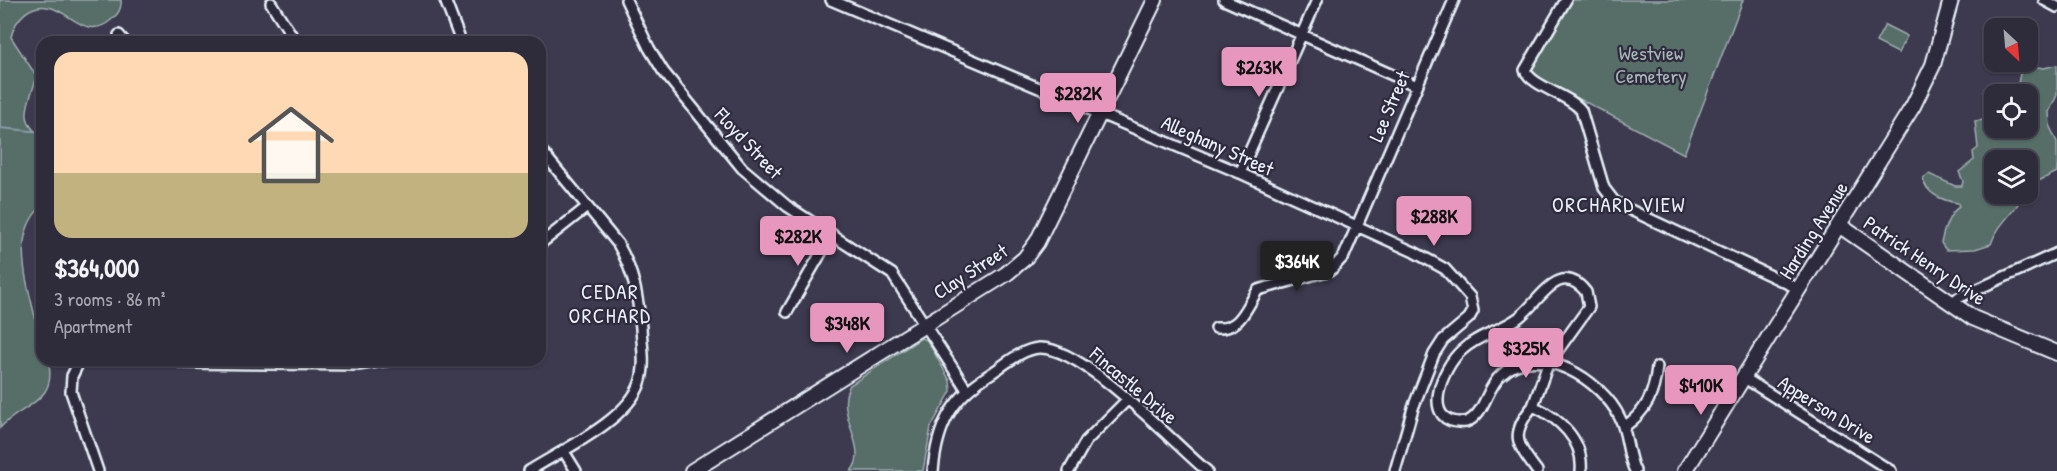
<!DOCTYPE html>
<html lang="en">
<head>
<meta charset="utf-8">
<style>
	body { margin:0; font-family:"Patrick Hand",sans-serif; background:#3a3746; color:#f1f3f6; height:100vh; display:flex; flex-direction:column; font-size:22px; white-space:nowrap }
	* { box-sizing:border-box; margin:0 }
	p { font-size:20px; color:#a7a7af }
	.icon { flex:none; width:33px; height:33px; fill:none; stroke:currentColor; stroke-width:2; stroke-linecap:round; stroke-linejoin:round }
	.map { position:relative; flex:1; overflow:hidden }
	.drawer { position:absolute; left:36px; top:36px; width:510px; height:330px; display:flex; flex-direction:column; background:#2e2b3b; border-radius:18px; box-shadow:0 2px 4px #0004,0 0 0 2px #494755 }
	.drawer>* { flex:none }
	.needle { width:39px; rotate:154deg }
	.fabs { position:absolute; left:1984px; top:18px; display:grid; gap:12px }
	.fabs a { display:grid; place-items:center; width:54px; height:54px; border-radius:12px; background:#2e2b3b; box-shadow:0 2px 4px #0004,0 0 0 2px #494755; font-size:30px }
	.price { position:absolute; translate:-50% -51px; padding:0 14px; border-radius:6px; background:#e797bd; color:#111; font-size:20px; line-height:39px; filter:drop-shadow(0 2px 3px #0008) }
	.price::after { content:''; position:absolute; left:50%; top:36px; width:18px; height:14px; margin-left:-9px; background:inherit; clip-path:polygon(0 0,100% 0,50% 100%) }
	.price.on { background:#222; color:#fff }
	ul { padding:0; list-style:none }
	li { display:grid; align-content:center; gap:12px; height:318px; padding:0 18px }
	li span { display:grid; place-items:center; height:186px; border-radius:18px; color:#555 }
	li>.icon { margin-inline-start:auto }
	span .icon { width:108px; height:108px; fill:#fffc; stroke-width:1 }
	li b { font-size:26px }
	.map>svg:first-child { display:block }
	.green { fill:#576d68; stroke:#a0afb0; stroke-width:1.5; fill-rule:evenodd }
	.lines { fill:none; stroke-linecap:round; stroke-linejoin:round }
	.stream { stroke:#899ca8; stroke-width:2 }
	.street-casing { stroke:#e8f1f8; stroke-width:14 }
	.secondary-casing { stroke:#e8f1f8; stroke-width:18 }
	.street { stroke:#2f2a3d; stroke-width:9 }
	.secondary { stroke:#2f2a3d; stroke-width:14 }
	.labels { text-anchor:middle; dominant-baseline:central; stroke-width:4.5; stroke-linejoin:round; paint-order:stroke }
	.park-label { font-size:20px; fill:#a7b6b7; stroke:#2f2a3d }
	.street-label { font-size:20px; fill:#e8f1f8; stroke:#2f2a3d }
	.neighbourhood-label { font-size:21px; letter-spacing:1.5px; fill:#e8f1f8; stroke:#2f2a3d }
</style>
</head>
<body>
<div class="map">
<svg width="2057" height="471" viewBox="0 0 2057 471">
	<rect width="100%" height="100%" fill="#3d394f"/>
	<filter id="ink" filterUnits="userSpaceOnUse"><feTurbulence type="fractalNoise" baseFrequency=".0167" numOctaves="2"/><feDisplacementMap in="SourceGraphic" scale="12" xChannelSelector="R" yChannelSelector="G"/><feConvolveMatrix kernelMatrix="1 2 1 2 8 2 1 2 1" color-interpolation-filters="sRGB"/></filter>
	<g filter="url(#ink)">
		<!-- green -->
		<path class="green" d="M0 0H121C122 9 118 14 111 20 88 40 73 15 52 8 31 1 15 19 11 37L37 77C30 99 16 122 42 136V206C0 244 42 312 42 360H48C59 403 21 404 0 428Z
			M1572 0H1743L1684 154 1534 75 1532 65Z
			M1885 25 1907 36 1898 53 1876 42Z
			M2025 65 2044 68 2057 65V95L2049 112 2050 127 2057 142V172L2028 186V160H1995V194H2024C2015 213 1998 223 1991 244L1975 249 1946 250 1941 243C1943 232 1949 213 1959 207L1958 203C1944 201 1925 194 1923 178L1929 174 1955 186H1962L1963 181 1959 172 1974 160 1973 152 1978 148 1975 121 1984 120 1987 114 1984 89 1990 83 2018 84 2021 68ZM1995 94H2028V128H1995Z
			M921 338 927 340 950 381 951 391 931 427 923 471H851C871 449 833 413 850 385Z"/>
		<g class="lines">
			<!-- stream -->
			<path class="stream" d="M0 128 42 132"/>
			<!-- street casing -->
			<g class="street-casing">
				<path id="street" d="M445 0 461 42
					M626 0 649 48 663 71 742 168 787 206 892 274 967 390
					M831 0 1240 173 1414 252 1445 269 1470 297 1473 311 1469 318 1443 340 1434 354 1413 408 1395 471
					M1224 0 1417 86
					M1566 0 1525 70C1532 87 1568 94 1581 110L1604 188 1614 201 1624 207 1799 289
					M2044 0 2057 7
					M271 3 296 42
					M119 35 125 42
					M1240 173 1317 0
					M540 244 587 207
					M1951 304 1956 299 2057 253
					M787 312 832 234
					M1216 328C1241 330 1246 307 1258 290L1331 270 1344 256 1454 0
					M80 360 72 376 71 392 98 471
					M172 360 185 363 358 365 390 360
					M1743 377 1891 471
					M1533 406 1548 364 1589 307 1586 292C1559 258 1539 303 1518 318 1500 331 1478 335 1462 350 1442 367 1418 426 1466 422 1485 415 1486 388 1501 375 1539 340 1602 380 1620 418 1628 435 1627 455 1635 471
					M1624 427C1647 411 1654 394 1657 367
					M563 450 576 471
					M529 471C562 450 627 421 640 383 646 366 642 346 641 328 638 297 634 272 618 244L540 149
					M933 471C937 427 950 400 987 376 1002 367 1021 349 1039 348 1083 346 1172 442 1207 471
					M1069 471 1086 441 1127 400
					M1537 471C1517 444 1509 435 1533 406 1559 418 1584 440 1581 471"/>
			</g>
			<!-- secondary casing -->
			<g class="secondary-casing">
				<path id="secondary" d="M1839 225 1973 318 2057 353
					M692 471 1006 274 1025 258 1037 242 1155 0
					M1685 471 1913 106 1933 65 1951 0"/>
			</g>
			<!-- street -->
			<use href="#street" class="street"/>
			<!-- secondary -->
			<use href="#secondary" class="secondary"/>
		</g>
	</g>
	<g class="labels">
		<!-- park labels -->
		<g class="park-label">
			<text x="1651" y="52">Westview<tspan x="1651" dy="23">Cemetery</tspan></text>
		</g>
		<!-- street labels -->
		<g class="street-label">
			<text transform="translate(1389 106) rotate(-67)">Lee Street</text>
			<text transform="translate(749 143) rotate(47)">Floyd Street</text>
			<text transform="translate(1218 145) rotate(24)">Alleghany Street</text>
			<text transform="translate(1813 230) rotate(-58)">Harding Avenue</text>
			<text transform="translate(1925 260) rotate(34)">Patrick Henry Drive</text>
			<text transform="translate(970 271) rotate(-33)">Clay Street</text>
			<text transform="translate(1134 385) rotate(40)">Fincastle Drive</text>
			<text transform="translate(1827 409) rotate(32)">Apperson Drive</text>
		</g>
		<!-- neighbourhood labels -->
		<g class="neighbourhood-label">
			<text x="1619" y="204">ORCHARD VIEW</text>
			<text x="610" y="291">CEDAR<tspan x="610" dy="24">ORCHARD</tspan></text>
		</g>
	</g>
</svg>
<div class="fabs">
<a><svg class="needle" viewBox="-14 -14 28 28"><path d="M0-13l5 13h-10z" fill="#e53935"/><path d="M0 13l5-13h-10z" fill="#a7a7af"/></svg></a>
<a><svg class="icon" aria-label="locate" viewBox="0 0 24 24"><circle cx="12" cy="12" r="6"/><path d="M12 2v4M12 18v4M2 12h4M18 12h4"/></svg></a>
<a><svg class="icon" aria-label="layers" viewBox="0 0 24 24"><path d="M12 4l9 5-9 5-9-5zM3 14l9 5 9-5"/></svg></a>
</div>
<b class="price" style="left:1259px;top:98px">$263K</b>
<b class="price" style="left:1078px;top:124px">$282K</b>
<b class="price" style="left:1434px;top:247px">$288K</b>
<b class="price" style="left:798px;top:267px">$282K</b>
<b class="price on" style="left:1297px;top:292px">$364K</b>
<b class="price" style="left:847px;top:354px">$348K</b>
<b class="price" style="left:1526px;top:379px">$325K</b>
<b class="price" style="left:1701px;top:416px">$410K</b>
<section class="drawer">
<ul>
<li><span style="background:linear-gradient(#ffd9b3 65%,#c2b280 0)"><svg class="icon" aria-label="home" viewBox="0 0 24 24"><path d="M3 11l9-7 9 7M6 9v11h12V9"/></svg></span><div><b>$364,000</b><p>3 rooms · 86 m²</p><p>Apartment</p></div></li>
</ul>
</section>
</div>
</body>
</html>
